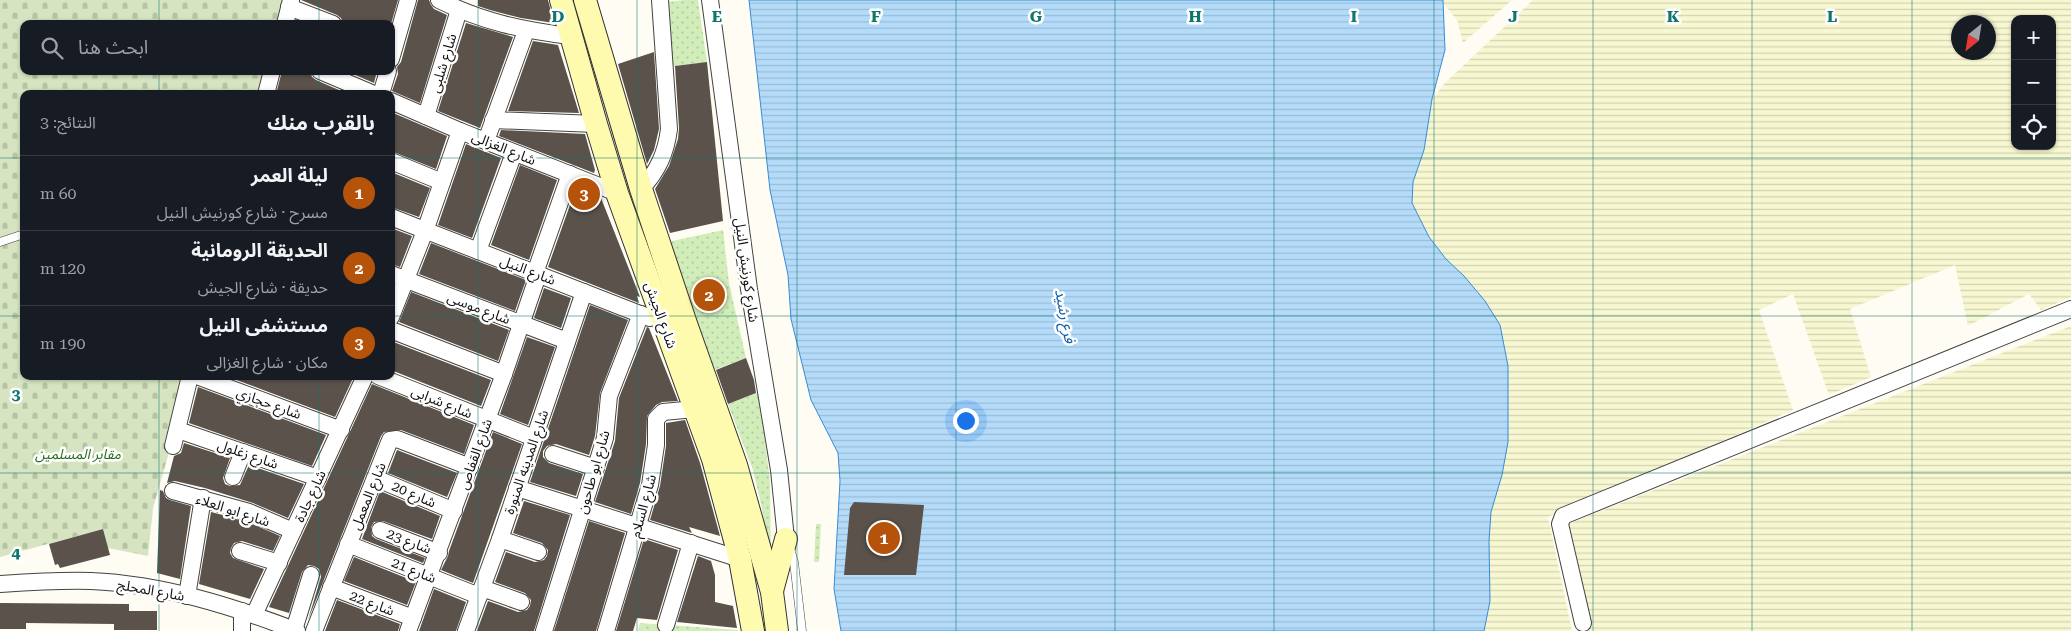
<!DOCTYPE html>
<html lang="ar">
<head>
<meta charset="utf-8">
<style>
	:root { --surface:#171b24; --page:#20242c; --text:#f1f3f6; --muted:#9ea1a6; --line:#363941; --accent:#b45309 }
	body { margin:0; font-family:"Roboto Serif","Noto Sans Arabic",serif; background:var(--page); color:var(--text); direction:rtl }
	.controls { position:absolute; right:15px; top:15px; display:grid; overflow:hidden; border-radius:10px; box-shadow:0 1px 4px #0004 }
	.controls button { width:45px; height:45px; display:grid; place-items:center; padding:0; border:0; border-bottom:1px solid var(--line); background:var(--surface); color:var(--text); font:25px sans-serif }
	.compass { position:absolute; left:1951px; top:15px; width:45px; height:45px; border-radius:50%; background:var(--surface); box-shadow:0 1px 4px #0004; rotate:210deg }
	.you { position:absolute; left:965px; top:420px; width:18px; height:18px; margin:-12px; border:4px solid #fff; border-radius:50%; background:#1a73e8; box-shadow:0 0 0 8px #1a73e833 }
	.badge { display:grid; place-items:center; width:32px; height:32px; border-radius:50%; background:var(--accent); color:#fff; font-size:16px; font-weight:700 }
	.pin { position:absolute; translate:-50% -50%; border:2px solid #fff; box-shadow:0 1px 5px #0006 }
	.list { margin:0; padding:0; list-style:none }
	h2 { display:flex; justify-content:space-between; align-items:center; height:65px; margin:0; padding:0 20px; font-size:21px }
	h2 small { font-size:16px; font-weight:400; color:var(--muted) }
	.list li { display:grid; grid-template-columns:32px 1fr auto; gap:15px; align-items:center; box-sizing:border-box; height:75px; padding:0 20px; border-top:1px solid var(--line) }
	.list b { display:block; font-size:19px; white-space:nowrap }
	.list p { margin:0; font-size:16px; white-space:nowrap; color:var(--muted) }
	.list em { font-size:16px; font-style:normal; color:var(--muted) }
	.icon { flex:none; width:28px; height:28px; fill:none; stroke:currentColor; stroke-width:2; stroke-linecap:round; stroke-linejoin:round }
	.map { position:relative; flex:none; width:2071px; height:631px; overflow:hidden; direction:ltr }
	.search { position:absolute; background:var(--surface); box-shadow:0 1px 4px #0004; left:20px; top:20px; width:375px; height:55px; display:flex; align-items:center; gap:12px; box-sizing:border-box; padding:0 18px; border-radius:10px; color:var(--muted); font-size:19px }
	.panel { position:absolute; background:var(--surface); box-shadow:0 1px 4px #0004; left:20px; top:90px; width:375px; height:290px; border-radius:10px; direction:rtl }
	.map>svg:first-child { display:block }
	.farmland { fill:url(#farmland-rules); fill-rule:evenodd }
	.grass { fill:url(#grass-dots) }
	.cemetery { fill:url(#cemetery-stones) }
	.water { fill:url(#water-rules); stroke:#368cd6 }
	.building { fill:#5a524b }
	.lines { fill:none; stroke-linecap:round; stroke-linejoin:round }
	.service-casing { stroke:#434343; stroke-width:9 }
	.minor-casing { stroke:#434343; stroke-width:18 }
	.secondary-casing { stroke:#323232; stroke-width:24 }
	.service { stroke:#fff; stroke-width:8 }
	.minor { stroke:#fff; stroke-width:16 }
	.secondary { stroke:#fffbae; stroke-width:22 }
	.grid { fill:none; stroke:#0f766e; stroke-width:1; stroke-opacity:0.55 }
	.labels { text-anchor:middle; stroke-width:5; stroke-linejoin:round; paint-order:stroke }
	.street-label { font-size:14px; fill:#101010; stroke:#fff }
	.park-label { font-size:14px; font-style:italic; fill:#276d1b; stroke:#fff }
	.water-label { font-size:15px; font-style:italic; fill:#0f5eac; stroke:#fff }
	.grid-label { font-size:16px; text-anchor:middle; font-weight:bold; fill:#0f766e; stroke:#fff; stroke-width:5; stroke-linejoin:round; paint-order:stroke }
</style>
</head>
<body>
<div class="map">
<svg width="2071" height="631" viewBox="0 0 2071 631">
	<defs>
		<pattern id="farmland-rules" width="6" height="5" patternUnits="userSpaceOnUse" patternTransform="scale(1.25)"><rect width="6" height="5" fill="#f7f7d1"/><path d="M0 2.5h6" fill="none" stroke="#d3d3b2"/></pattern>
		<pattern id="grass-dots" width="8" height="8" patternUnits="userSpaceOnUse" patternTransform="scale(1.25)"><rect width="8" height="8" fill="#d1edb9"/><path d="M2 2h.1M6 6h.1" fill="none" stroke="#b2ca9e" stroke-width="1.8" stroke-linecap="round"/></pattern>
		<pattern id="cemetery-stones" width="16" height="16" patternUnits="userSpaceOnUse" patternTransform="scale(1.25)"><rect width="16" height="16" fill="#d6e4c1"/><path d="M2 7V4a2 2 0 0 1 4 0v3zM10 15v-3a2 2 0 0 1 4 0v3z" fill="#b7c3a5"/></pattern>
		<pattern id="water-rules" width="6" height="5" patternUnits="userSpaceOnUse" patternTransform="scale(1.25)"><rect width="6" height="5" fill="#b4dcfa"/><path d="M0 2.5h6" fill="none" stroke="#9abcd5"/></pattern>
	</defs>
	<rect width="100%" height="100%" fill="#fffdf3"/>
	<g class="farmland">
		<polygon points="1443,0 1512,0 1463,43 1457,20 1444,4"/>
		<path d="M1533 0H2071V297L2041 310 2029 294 1968 326 1955 265 1850 309 1871 377 1829 395 1793 294 1759 310 1793 410 1548 517 1572 631H1484L1490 601 1489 541 1491 512 1508 394V366L1500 325 1485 301 1464 276 1446 259 1429 237 1417 217 1412 203 1413 182 1424 150 1432 99 1446 82ZM2015 19H2052V146H2015ZM1958 22H1988V52H1958Z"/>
		<polygon points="2071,326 2071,631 1589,631 1589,619 1568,524"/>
	</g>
	<g class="grass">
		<polygon points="684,0 698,0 707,62 668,67 660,3"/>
		<polygon points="723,230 729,283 746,358 714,370 668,242"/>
		<polygon points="759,392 770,482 771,560 762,508 753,470 728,404"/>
		<polygon points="816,524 821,524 819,562 814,562"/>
		<polygon points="640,623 738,630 738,631 638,631"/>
	</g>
	<polygon class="cemetery" points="0,0 286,0 280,24 24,24 24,71 267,71 261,94 24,94 24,376 186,376 176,428 153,508 148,556 108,548 103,529 0,557"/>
	<polygon class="water" points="749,0 1443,0 1445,50 1432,99 1424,150 1413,182 1412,203 1429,237 1446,259 1464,276 1485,301 1500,325 1508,366 1508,442 1502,475 1491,512 1489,541 1490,601 1484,631 841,631 834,589 840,481 838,453 811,400 791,319 788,275 770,190"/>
	<g class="building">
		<polygon points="301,0 398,0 391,24 343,24 341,18 337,15"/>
		<polygon points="418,0 429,0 431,5 434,9 447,15 420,103 392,91 398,74 397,67 401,62"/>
		<polygon points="478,0 548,0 554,23 521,18 490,10 478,6"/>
		<polygon points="466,23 513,37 480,128 438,111"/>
		<polygon points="533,41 558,45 579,113 508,111"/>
		<polygon points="654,52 659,129 654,150 647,164 618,64"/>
		<polygon points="707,62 723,221 670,233 655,189 669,166 678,139 679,128 675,66"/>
		<polygon points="282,71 310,71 312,77 316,80 348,94 276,94"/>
		<polygon points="346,71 377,71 374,83"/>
		<polygon points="391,112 447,136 436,169 391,151"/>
		<polygon points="501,130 585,134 595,170 594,173 499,136"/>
		<polygon points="466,144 501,158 472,238 438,225"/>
		<polygon points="520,165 557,180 529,260 491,245"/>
		<polygon points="391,172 430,188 419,217 391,207"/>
		<polygon points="576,188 601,198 640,297 637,296 639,303 548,267"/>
		<polygon points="391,228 412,236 400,267 391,264"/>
		<polygon points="431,243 526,280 515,311 419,274"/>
		<polygon points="544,288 571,298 561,328 534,318"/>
		<polygon points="411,292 509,330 498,361 399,322"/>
		<polygon points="590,305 628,320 600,393 595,436 589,455 556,444 547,446 543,451 543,457 549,463 583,474 576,496 530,482"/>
		<polygon points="647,327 649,328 678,401 662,402 656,405 647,416 646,444 640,483 631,514 595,502 615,441 619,398"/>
		<polygon points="527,337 555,347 528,425 500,414"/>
		<polygon points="391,341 491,380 481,406 391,370"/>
		<polygon points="746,358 754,380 756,393 728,404 716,370"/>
		<polygon points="226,376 354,376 335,417"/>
		<polygon points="372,384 474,425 464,454 401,430 384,432 381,436 308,620 321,577 319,569 314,566 308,565 302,572 289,613 269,607"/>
		<polygon points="198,387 326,435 312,466 189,423"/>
		<polygon points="685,420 700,463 720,536 689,527 692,533 650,520 660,486 666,446 666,423"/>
		<polygon points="493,432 522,444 473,583 441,570 448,556 449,551"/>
		<polygon points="184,443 230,458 223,478 225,484 230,486 240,485 249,465 304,484 288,518 253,503 205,488 175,481 167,483 174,456 181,453"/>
		<polygon points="397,450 457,473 447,497 388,473"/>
		<polygon points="160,490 163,491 166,498 170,500 191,506 180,579 157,573"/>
		<polygon points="380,491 440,516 432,539 383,521 374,522 371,527 372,536 376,539 425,558 423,563 362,539"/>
		<polygon points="524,501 570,515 534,631 477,631 488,601 518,612 527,610 530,606 531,600 525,593 495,582 506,552 535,562 544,560 547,556 548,550 542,543 513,533"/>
		<polygon points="854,502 924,505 916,575 844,575 850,508"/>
		<polygon points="211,512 246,521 280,536 273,551 242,541 234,543 231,548 230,553 233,558 264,569 250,599 199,584"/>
		<polygon points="589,521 625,533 596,631 554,631"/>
		<polygon points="103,529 110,555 60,568 58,564 55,565 49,544"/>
		<polygon points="644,539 678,550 657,620 637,618 633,631 616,631"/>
		<polygon points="698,556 711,561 715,575 715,602 733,606 737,628 677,622"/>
		<polygon points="354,557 416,582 407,605 344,581"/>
		<polygon points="434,589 466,602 456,631 419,631"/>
		<polygon points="337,600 400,624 398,631 325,631"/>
		<polygon points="0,603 129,604 129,611 157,611 157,630 114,630 114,624 26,623 26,629 0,629"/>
	</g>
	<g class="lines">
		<defs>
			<g id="service">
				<polyline points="0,242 24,234"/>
				<polyline points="790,549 794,562 802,631"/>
			</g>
			<g id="minor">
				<path d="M439 0C483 22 522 30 570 36"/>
				<polyline points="710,0 749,289 779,470 786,539"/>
				<polyline points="289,7 333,24"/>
				<polyline points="285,24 291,0"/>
				<polyline points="391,59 408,0"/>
				<polyline points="320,71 374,94"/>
				<polyline points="266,94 272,71"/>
				<polyline points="381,94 388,71"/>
				<polyline points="391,101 460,131 617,193"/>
				<polyline points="426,116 459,10"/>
				<polyline points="493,120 596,124"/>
				<polyline points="486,141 526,31"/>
				<polyline points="391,161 442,182"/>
				<path d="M641 189C658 171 666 153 669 129L660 0"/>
				<polyline points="391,217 650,318"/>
				<polyline points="478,251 514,153"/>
				<polyline points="535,273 570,174"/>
				<polyline points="391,274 567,341"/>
				<polyline points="391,317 425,231 460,131"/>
				<polyline points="391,330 504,374"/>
				<polyline points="197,376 341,430"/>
				<polyline points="378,376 534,438"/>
				<polyline points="178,430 318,478"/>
				<polyline points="173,446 190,376"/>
				<polyline points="553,454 596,468"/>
				<polyline points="233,477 243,452"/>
				<polyline points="375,478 454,511"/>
				<polyline points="517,488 740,559"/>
				<polyline points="173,491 249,512 293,531"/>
				<polyline points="380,530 439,553"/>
				<polyline points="500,539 538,552"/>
				<polyline points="348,544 479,596"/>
				<polyline points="240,551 279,563"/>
				<path d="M0 584C30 582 61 580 91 581 162 584 232 606 297 631"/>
				<polyline points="331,587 413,618"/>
				<polyline points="482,588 521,602"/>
				<polyline points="187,596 203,498"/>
				<polyline points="254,615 365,376"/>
				<polyline points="1583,623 1560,524 1563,516 2071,309"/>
				<polyline points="666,625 691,543"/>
				<polyline points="294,630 311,575"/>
				<polyline points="242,631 242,611"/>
				<polyline points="314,631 390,440 397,439 470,467"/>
				<polyline points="408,631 504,374 538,275"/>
				<polyline points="466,631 500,539 584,292"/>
				<polyline points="544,631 605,438 609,396 641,314"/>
				<polyline points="606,631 650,485 656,445 656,419 663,412 695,409"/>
			</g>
			<g id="secondary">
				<polyline points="561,0 596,124 617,193 713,459 740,559 753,631"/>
				<polyline points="585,0 641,189 686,324 736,465 772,592 777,631"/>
				<polyline points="772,591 786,539"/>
			</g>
		</defs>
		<use href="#service" class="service-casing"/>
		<use href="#minor" class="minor-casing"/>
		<use href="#secondary" class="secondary-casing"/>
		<use href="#service" class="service"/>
		<use href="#minor" class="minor"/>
		<use href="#secondary" class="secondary"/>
	</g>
	<path class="grid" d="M159 0V24M319 0V24M478 0V631M637 0V631M797 0V631M956 0V631M1115 0V631M1274 0V631M1434 0V631M1593 0V631M1752 0V631M1912 0V631M159 71V94M319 71V94M0 158H24M391 158H2071M0 316H24M391 316H2071M159 376V631M319 376V631M0 473H2071"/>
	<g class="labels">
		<g class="street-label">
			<text transform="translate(443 63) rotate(-73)" y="5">شارع شلبى</text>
			<text transform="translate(504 148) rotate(22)" y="5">شارع الغزالى</text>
			<text transform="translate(528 270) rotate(21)" y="5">شارع النيل</text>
			<text transform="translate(747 270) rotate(82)" y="5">شارع كورنيش النيل</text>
			<text transform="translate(479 308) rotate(21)" y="5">شارع موسى</text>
			<text transform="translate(661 315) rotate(70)" y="5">شارع الجيش</text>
			<text transform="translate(442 402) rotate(22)" y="5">شارع شرابى</text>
			<text transform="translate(269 403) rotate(20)" y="5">شارع حجازي</text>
			<text transform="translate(248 454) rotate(19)" y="5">شارع زغلول</text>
			<text transform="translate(475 454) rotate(-70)" y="5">شارع القفاص</text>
			<text transform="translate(526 462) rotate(-71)" y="5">شارع المدينه المنورة</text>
			<text transform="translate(593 472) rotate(-74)" y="5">شارع ابو طاحون</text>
			<text transform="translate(414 494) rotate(23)" y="5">شارع 20</text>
			<text transform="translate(310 496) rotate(-65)" y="5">شارع جادة</text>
			<text transform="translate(368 496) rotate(-68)" y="5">شارع المعمل</text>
			<text transform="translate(643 506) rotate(-75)" y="5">شارع السلام</text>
			<text transform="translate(233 510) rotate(18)" y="5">شارع ابو العلاء</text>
			<text transform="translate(409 541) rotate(21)" y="5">شارع 23</text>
			<text transform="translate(414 570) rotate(22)" y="5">شارع 21</text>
			<text transform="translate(151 590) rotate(10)" y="5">شارع المحلج</text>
			<text transform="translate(372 603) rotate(21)" y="5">شارع 22</text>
		</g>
		<g class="park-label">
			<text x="78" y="459">مقابر المسلمين</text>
		</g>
		<g class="water-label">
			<text transform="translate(1065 316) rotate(79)" y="5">فرع رشيد</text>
		</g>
	</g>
	<g class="grid-label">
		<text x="558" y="22">D</text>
		<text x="717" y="22">E</text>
		<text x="876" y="22">F</text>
		<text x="1036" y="22">G</text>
		<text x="1195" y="22">H</text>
		<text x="1354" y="22">I</text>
		<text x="1513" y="22">J</text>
		<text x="1673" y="22">K</text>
		<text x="1832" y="22">L</text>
		<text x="16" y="400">3</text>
		<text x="16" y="558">4</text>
	</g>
</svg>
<div class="controls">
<button>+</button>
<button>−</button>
<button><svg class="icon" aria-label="locate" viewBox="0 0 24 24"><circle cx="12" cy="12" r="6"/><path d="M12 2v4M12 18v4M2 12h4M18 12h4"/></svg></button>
</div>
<svg class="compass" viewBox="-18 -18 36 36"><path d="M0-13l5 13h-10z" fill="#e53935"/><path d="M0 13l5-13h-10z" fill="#9ea1a6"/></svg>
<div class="you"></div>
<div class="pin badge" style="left:884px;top:538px">1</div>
<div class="pin badge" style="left:709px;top:295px">2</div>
<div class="pin badge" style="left:584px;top:194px">3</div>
<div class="search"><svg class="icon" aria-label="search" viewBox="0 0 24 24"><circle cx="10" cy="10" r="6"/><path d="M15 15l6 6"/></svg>ابحث هنا</div>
<section class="panel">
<h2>بالقرب منك<small>النتائج: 3</small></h2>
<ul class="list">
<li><span class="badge">1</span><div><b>ليلة العمر</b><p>مسرح · شارع كورنيش النيل</p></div><em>60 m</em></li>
<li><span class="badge">2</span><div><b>الحديقة الرومانية</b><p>حديقة · شارع الجيش</p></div><em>120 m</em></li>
<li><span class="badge">3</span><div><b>مستشفى النيل</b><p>مكان · شارع الغزالى</p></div><em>190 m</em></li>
</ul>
</section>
</div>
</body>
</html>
